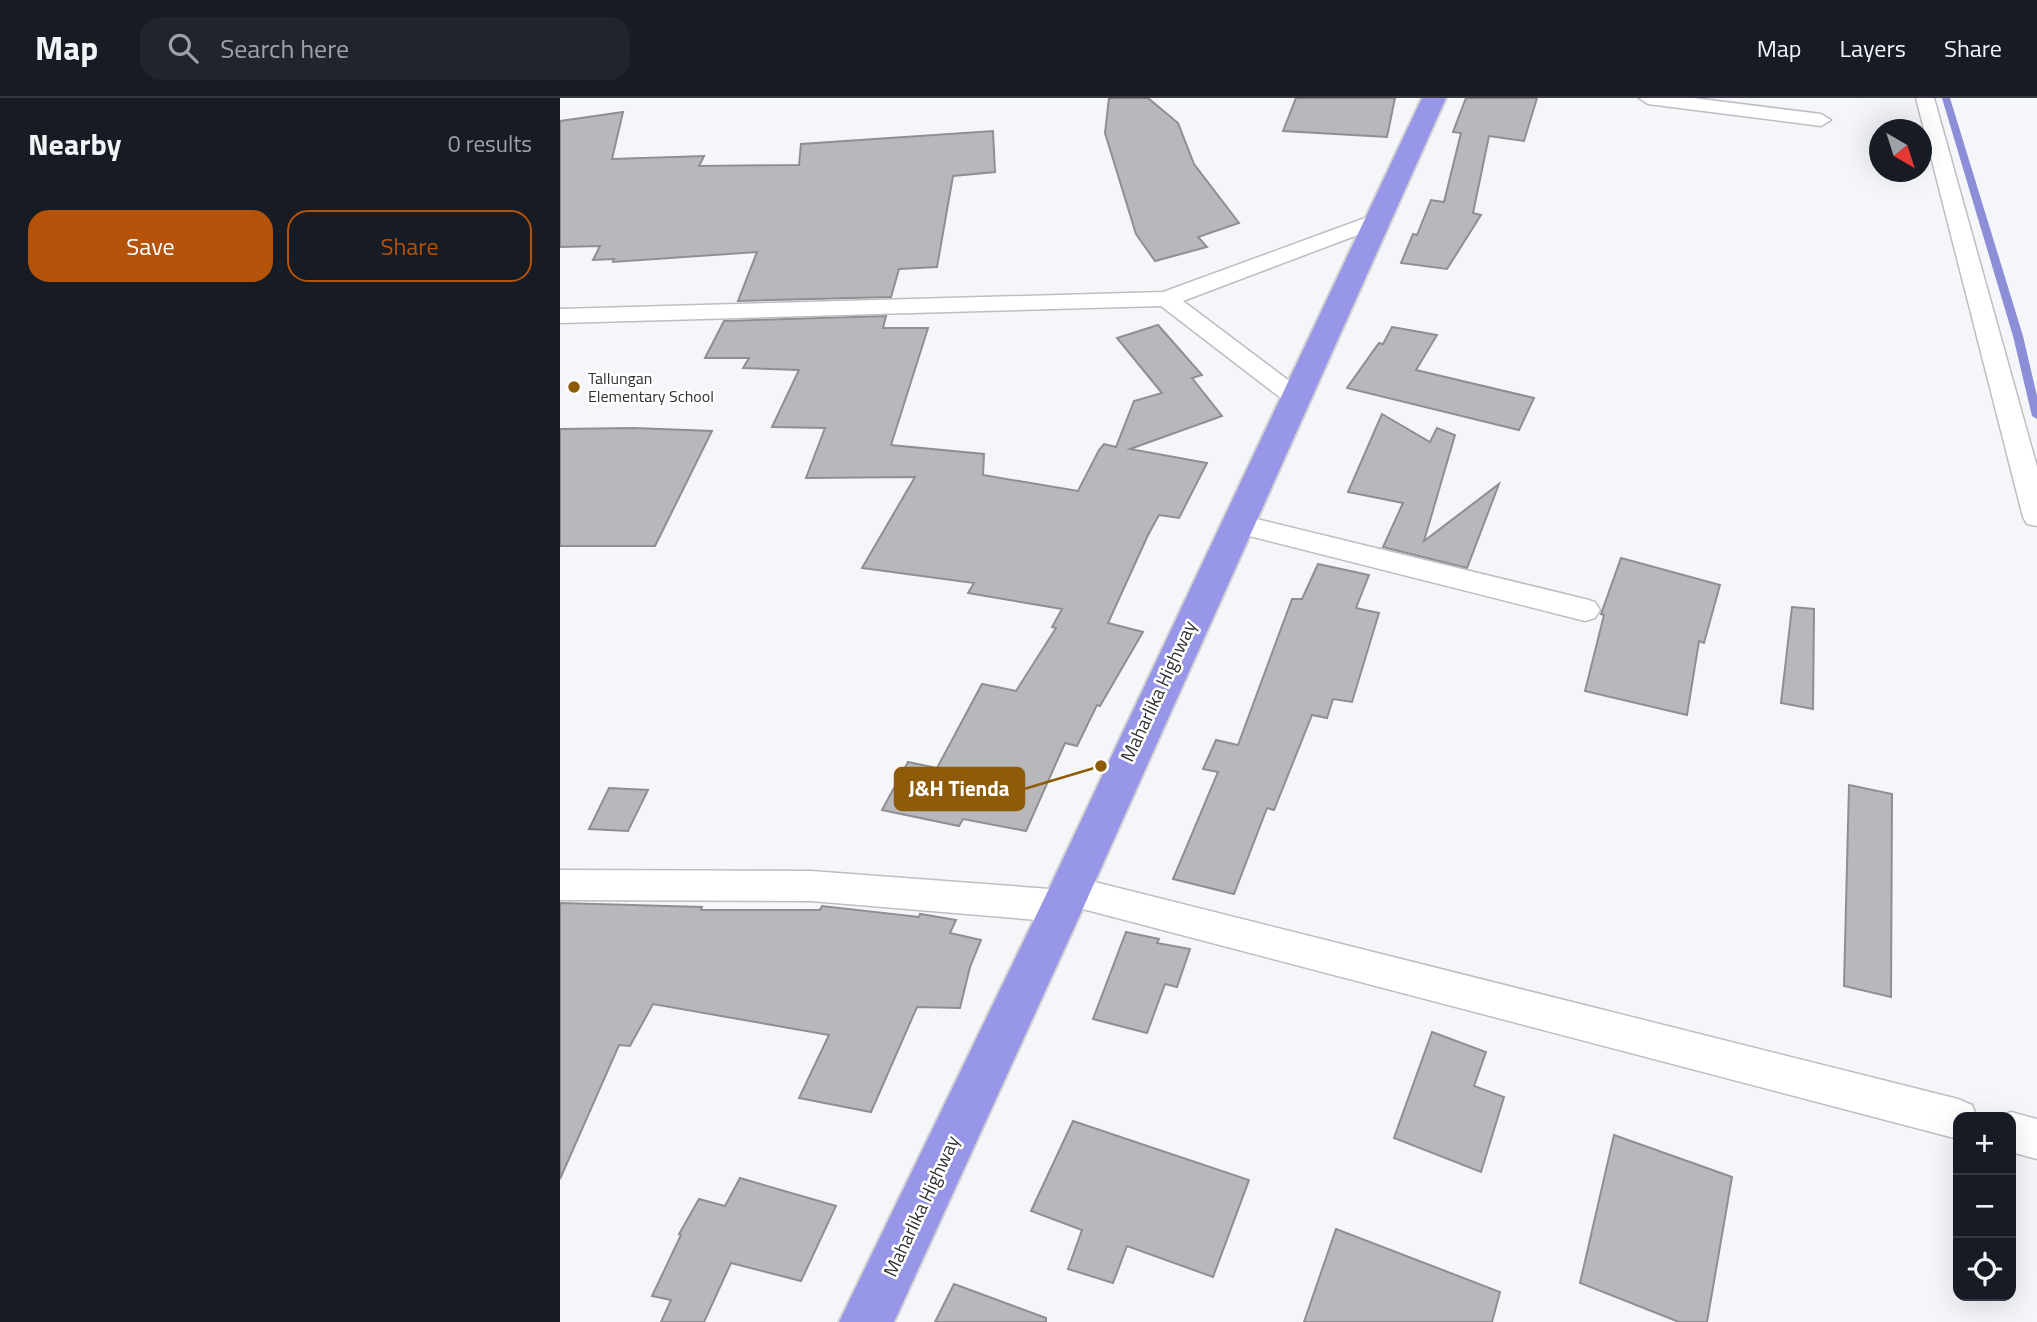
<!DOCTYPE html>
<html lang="en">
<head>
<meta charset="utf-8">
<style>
	:root { --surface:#171b24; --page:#20242c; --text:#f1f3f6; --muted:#9ea1a6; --line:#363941; --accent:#b45309 }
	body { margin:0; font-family:"Titillium Web",sans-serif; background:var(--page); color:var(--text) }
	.controls { position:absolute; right:21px; bottom:21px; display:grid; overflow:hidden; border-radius:14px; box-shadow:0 7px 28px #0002 }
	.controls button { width:63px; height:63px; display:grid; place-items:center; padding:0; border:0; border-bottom:2px solid var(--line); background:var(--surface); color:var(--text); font:35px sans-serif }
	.compass { position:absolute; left:1309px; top:21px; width:63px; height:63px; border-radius:50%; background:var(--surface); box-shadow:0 7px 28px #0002; rotate:141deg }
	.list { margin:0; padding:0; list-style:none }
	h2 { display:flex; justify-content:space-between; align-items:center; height:91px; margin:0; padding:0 28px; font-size:30px }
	h2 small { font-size:23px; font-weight:400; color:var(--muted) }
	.actions { display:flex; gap:14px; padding:21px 28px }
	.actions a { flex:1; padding:16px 0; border:2px solid var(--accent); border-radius:21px; text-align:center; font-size:24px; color:var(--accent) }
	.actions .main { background:var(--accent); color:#fff }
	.icon { flex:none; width:38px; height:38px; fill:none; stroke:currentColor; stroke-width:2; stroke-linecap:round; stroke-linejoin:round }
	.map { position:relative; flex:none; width:1477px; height:1224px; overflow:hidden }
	header { display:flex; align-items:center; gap:42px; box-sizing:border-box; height:98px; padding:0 35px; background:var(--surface); border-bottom:2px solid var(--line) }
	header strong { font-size:33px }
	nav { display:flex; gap:38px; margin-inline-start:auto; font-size:24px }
	.search { width:490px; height:63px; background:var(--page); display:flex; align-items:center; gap:18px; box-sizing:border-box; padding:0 24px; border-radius:21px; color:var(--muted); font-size:26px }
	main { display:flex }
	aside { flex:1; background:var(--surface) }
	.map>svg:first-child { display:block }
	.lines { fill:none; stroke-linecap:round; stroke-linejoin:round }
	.stream { fill:#8c8ed8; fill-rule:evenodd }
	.building { fill:#b8b8bc; stroke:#8f8f93; stroke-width:2 }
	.minor-casing { stroke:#bdbec2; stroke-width:3 }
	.trunk-casing { stroke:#d2d2d2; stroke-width:4 }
	.minor { fill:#fff; fill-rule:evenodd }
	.trunk { fill:#9796e8; fill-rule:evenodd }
	.poi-dot { fill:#8e5c08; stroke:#fff; stroke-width:2.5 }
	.labels { text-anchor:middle; stroke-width:5; stroke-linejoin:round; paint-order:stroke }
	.far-poi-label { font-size:16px; fill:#313133; stroke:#fff; text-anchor:start }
	.street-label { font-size:19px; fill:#313133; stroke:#fff }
	.leader { fill:none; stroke:#8e5c08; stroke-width:2.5 }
	.callout-dot { fill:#8e5c08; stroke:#fff; stroke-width:2.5 }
	.callout { fill:#8e5c08; stroke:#8e5c08; stroke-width:2.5 }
	.callout-label { font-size:21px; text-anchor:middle; font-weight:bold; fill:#fff }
</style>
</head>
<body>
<header>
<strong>Map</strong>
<div class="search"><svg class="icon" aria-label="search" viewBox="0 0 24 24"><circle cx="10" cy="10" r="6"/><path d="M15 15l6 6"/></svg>Search here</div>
<nav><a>Map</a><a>Layers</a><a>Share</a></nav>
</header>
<main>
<aside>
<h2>Nearby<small>0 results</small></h2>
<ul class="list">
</ul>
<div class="actions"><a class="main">Save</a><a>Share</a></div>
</aside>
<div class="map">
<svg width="1477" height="1224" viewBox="0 0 1477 1224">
	<rect width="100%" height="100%" fill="#f5f6fa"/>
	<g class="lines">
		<polygon class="stream" points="1382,0 1390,0 1463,238 1477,298 1477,321 1472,318 1453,238"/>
	</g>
	<g class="building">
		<polygon points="549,0 588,0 618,25 634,66 679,125 638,139 647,149 595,163 576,136 545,35"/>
		<polygon points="736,0 835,0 827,39 723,33"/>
		<polygon points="906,0 977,0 964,43 929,38 913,115 921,117 887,171 841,165 853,136 857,137 871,102 884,104 901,35 893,34"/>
		<polygon points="63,14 52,61 144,58 139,68 239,67 241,46 433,33 435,74 393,78 377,169 339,171 331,199 178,203 197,154 53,164 54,161 33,162 40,148 0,149 0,23"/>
		<polygon points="326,218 323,230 368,230 331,347 424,356 423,377 518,393 539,352 544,346 556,349 574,303 602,295 557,240 598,227 642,277 632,280 662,318 570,351 647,365 619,420 599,417 588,437 548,525 583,534 540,608 537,607 517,648 505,645 466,733 403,721 399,728 322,712 348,664 377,670 422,586 456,593 496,530 492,529 502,511 408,495 414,485 302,470 355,379 246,380 265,330 212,329 239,272 183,270 189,260 145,260 164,223"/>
		<polygon points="832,229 877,237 856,272 974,300 959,332 787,290 819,245 823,246"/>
		<polygon points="822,316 870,344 877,330 895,337 864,443 939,386 907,470 823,449 843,405 788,394"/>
		<polygon points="74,330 152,333 95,448 0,448 0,331"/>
		<polygon points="1061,460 1160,487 1144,545 1139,543 1127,617 1025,593 1044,517 1041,516"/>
		<polygon points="758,466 809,477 796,510 819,515 792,604 773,601 767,620 752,617 714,712 707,710 674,796 613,781 658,674 643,671 656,642 678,647 732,501 742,501"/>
		<polygon points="1232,509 1254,511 1253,611 1221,605"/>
		<polygon points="1289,687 1332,696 1331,899 1284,888"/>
		<polygon points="49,690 88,692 68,733 29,731"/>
		<polygon points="0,805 142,809 141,812 260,812 262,808 359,819 360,816 396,822 390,835 421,842 410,869 400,910 357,909 311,1014 239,1000 269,937 93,906 70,948 59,947 0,1081"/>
		<polygon points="566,834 599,841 597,845 630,851 617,889 605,886 587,935 533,921"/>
		<polygon points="872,934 926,954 914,988 944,999 921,1074 834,1040"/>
		<polygon points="513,1023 689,1082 653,1179 567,1148 553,1185 508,1171 522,1132 471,1113"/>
		<polygon points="1054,1037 1172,1079 1147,1224 1119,1224 1020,1185"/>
		<polygon points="180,1080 276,1108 241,1183 171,1165 144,1224 101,1224 111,1202 92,1198 121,1137 119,1136 139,1101 165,1108"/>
		<polygon points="776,1131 940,1194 932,1224 744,1224"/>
		<polygon points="394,1186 486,1220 486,1224 375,1224"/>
	</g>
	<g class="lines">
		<defs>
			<g id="minor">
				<polygon points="1079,0 1133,0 1261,16 1271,22 1261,28 1088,6"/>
				<polygon points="1356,0 1374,0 1477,369 1477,428 1467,426 1463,419"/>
				<polygon points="816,116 824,117 827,122 824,127 623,203 744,294 748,299 744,304 735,307 726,304 601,208 0,225 0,211 603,194"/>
				<polygon points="676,416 1025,501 1035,504 1040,512 1035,520 1025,523 666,432 662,425 666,418"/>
				<polygon points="0,772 251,773 490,791 495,781 507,777 1398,1001 1412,1007 1417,1019 1398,1019 1398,1041 519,810 515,819 502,824 251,803 0,802"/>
				<polygon points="1451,1014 1477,1021 1477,1061 1451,1054 1451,1019 1438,1019"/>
			</g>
			<polygon id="trunk" points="862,0 886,0 524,808 334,1224 279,1224 487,795"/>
		</defs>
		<use href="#minor" class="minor-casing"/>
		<use href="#trunk" class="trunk-casing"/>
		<use href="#minor" class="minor"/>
		<use href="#trunk" class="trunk"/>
	</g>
	<circle class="poi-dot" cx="14" cy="289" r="7"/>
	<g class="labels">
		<g class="far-poi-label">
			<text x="28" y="286">Tallungan<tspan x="28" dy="18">Elementary School</tspan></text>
		</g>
		<g class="street-label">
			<text transform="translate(598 593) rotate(-65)" y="7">Maharlika Highway</text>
			<text transform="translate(361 1108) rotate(-65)" y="7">Maharlika Highway</text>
		</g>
	</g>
	<path class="leader" d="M541 668L464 691"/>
	<circle class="callout-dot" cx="541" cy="668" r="7"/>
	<rect class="callout" x="335" y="670" width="129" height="42" rx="7"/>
	<g class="callout-label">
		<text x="399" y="698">J&amp;H Tienda</text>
	</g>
</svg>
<div class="controls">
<button>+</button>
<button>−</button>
<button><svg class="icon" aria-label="locate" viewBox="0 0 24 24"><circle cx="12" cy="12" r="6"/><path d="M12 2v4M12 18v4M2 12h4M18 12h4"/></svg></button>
</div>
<svg class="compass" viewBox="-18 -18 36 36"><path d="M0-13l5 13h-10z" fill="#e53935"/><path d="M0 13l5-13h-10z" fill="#9ea1a6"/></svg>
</div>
</main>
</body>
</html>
